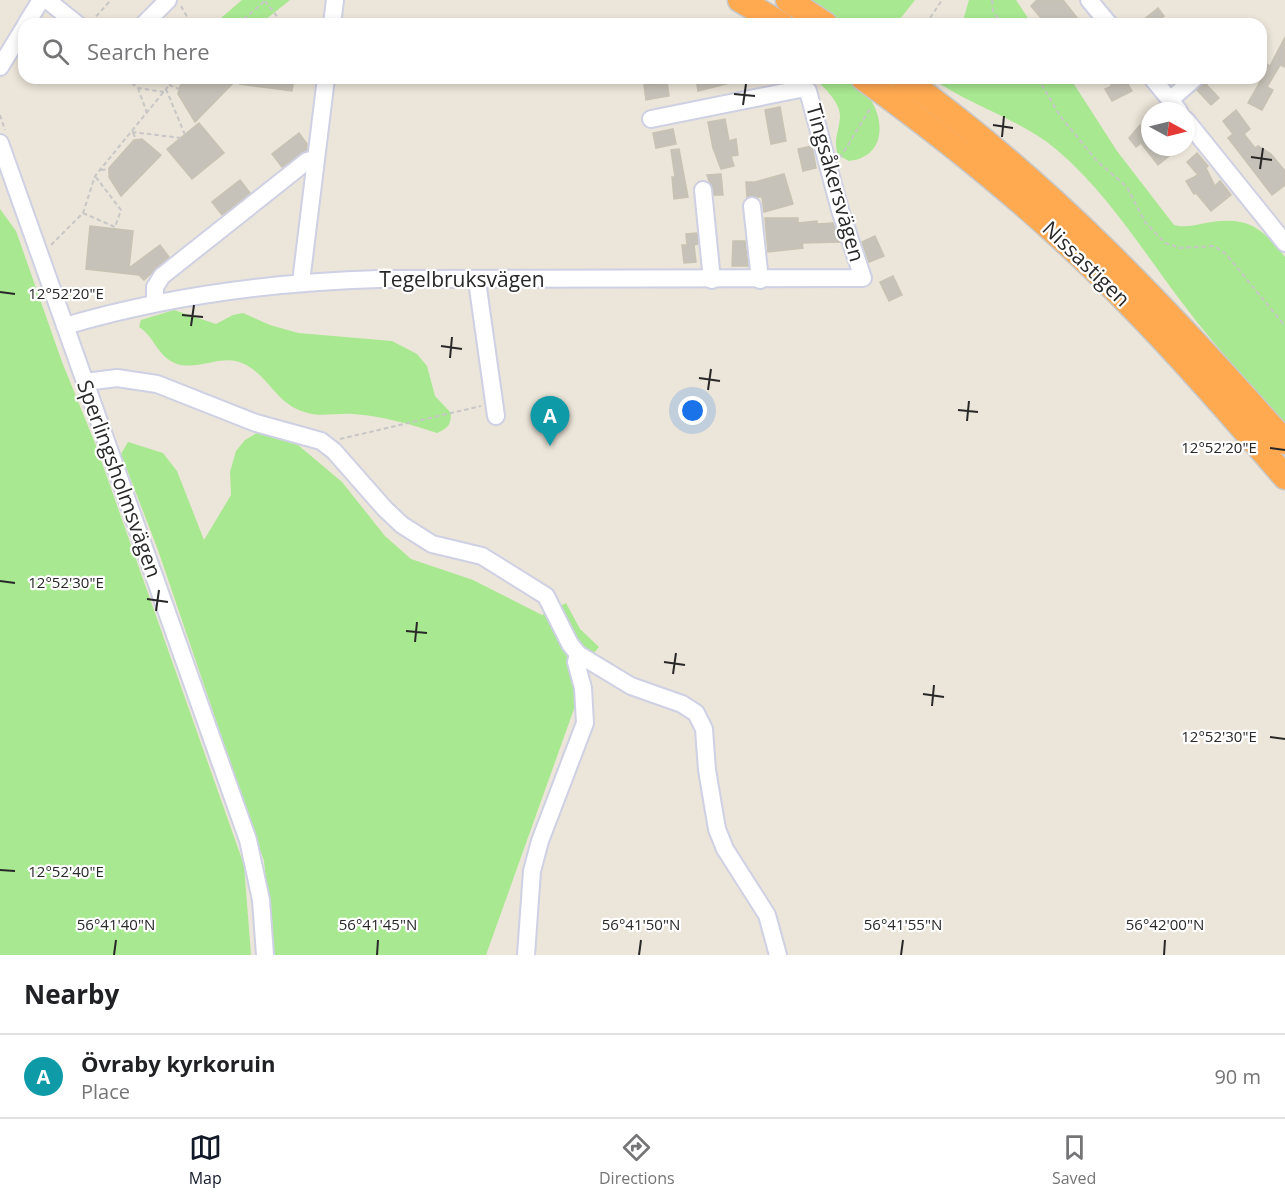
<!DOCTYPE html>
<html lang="en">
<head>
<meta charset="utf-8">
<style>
	:root { --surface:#fff; --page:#f2f2f2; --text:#202124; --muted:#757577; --line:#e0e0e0; --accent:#111827 }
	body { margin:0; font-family:"Open Sans",sans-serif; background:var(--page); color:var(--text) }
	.compass { position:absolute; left:1141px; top:102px; width:54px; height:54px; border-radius:50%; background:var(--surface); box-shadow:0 3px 9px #0003; rotate:97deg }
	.you { position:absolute; left:693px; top:411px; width:21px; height:21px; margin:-15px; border:4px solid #fff; border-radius:50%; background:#1a73e8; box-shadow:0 0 0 9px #1a73e833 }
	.badge { display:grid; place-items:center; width:39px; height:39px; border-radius:50%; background:var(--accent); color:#fff; font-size:20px; font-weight:700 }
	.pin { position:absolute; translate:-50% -50px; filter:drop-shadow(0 2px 3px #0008) }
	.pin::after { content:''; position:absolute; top:32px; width:21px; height:18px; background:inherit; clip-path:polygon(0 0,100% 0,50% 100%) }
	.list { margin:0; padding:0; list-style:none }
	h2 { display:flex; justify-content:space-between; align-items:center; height:78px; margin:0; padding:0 24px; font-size:26px }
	h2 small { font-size:20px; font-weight:400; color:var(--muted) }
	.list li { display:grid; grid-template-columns:39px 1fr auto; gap:18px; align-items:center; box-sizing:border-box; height:84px; padding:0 24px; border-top:2px solid var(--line) }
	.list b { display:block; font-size:22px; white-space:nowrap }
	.list p { margin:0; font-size:20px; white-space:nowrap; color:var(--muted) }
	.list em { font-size:20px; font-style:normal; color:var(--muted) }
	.icon { flex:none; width:33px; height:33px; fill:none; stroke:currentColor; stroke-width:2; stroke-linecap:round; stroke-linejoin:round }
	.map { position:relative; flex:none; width:1285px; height:955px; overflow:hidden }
	.search { position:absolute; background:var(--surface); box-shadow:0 3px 9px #0003; left:18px; right:18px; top:18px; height:66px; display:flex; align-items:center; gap:15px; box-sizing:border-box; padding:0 21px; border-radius:18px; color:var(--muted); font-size:22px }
	.sheet { height:162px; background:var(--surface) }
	nav { display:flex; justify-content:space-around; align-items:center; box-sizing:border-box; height:84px; border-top:2px solid var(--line); background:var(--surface); font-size:16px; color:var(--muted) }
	nav a { display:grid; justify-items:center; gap:3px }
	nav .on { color:var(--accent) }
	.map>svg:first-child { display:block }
	.green { fill:#a8e890 }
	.building { fill:#c7c2b9; stroke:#c7c2b2; stroke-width:1.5 }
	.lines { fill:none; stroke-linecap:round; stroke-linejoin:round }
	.minor-casing { stroke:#ced0e3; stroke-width:20 }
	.highway-casing { stroke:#c7c7c7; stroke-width:27 }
	.path { stroke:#c7c7c7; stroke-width:2; stroke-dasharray:4.5 3; stroke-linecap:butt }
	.minor { stroke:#fff; stroke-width:16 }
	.highway { stroke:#ffa951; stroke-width:24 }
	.ticks { fill:none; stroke:#282828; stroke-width:2 }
	.labels { text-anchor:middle; stroke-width:4.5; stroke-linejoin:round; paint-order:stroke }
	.street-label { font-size:21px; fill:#282828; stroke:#fff }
	.ticks-label { font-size:15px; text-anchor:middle; fill:#282828; stroke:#fff; stroke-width:4.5; stroke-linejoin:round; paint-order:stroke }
</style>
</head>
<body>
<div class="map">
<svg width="1285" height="955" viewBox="0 0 1285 955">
	<rect width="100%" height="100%" fill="#ece5d9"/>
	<g class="green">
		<polygon points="242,0 290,0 260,24 214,24"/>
		<polygon points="811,0 915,0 896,24 847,24"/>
		<polygon points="969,0 1016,0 1032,24 962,24"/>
		<path d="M814 78C823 78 838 75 846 79 883 93 897 156 849 161L838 155C833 140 839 132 840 117 841 103 824 87 814 78Z"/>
		<path d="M931 78H1070L1117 151 1174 225C1185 228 1195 225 1206 223 1246 216 1261 226 1285 257V423C1252 385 1217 349 1187 309 1145 255 1110 195 1057 150 1020 119 971 106 931 78Z"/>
		<polygon points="0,209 16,231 62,362 95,443 244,865 251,955 0,955"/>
		<path d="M174 310 216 324 233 315 243 313 270 325 298 333 392 341 417 354 427 366 435 396 451 413C451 425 448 428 437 433 410 424 382 416 353 414 342 413 321 416 312 414 276 406 274 382 248 366 224 351 202 371 177 364 157 357 155 337 139 327L141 320Z"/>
		<polygon points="257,433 298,445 342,482 385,536 411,559 473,580 542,615 566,603 580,629 599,647 594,653 486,955 273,955 264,861 158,550 121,454 128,442 163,453 177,471 204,540 231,495 230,472 236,451 245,440"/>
	</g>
	<g class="building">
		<polygon points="1037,0 1063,0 1082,24 1062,24 1058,18 1046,24 1031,6"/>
		<polygon points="1158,8 1164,16 1153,24 1138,24"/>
		<polygon points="1285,37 1285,67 1280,65 1267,87 1273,90 1262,110 1248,103 1261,80 1261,67 1264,62 1270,66"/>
		<polygon points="187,78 238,78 195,122 178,94 180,86"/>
		<polygon points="241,78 294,78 292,91 240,84"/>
		<polygon points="696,78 730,78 730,83 698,91"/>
		<polygon points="1107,78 1124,78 1132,91 1112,101 1105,89 1112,86"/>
		<polygon points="667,81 669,96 646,100 644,85"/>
		<polygon points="1204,82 1219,98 1211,105 1197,90"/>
		<polygon points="780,107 786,141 771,144 765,110"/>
		<polygon points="1236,110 1250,129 1244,134 1255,148 1258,146 1271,154 1285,171 1285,185 1272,195 1228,138 1233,134 1223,121"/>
		<polygon points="725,119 729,141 736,139 738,155 731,156 734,166 721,169 713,148 708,122"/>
		<polygon points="199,123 224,153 192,179 167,149"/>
		<polygon points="1140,125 1143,128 1146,125 1150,130 1150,147 1180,147 1158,165 1141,143 1136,147 1129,138"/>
		<polygon points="673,129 676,144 656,148 653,133"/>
		<polygon points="299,133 307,144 307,150 282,167 272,154"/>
		<polygon points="142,139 161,155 121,196 109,177 109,168 134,140"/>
		<polygon points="812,146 816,168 803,171 798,149"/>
		<polygon points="679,149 688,197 674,199 672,177 675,177 671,150"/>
		<polygon points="1197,153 1208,166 1206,168 1215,186 1220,181 1231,195 1211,211 1196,193 1194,194 1186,181 1198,175 1187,162"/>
		<polygon points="721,174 723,195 714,195 707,175"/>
		<polygon points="784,174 793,204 764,212 762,197 747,197 746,182 755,182"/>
		<polygon points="240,180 250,193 222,215 212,202"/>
		<polygon points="765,218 798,218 798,223 817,221 817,224 833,223 840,242 802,243 803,248 768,252"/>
		<polygon points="90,226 133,231 129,268 160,245 169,257 144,280 139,275 86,269"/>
		<polygon points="697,233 698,244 694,245 696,262 684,263 682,245 687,245 686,234"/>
		<polygon points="875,236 884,256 869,262 862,242"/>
		<polygon points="733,241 745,241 748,266 732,266"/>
		<polygon points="893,276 902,295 889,301 880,282"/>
	</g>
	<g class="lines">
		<defs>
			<g id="minor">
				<polyline points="47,0 77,24"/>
				<polyline points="1089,0 1109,24"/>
				<polyline points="26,24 41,0"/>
				<polyline points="144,24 168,0"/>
				<polyline points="332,24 335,0"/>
				<polyline points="0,67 24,28"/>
				<polyline points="1152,78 1179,111"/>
				<polyline points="1170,100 1195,78"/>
				<polyline points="1186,120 1285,243"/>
				<polyline points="0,143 248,840 261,900 265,955"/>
				<polyline points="703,190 712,280"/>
				<polyline points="752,206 760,280"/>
				<polyline points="477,281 496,416"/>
				<polyline points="301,282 326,78"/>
				<polyline points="155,303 155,287 162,276 307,161 315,159"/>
				<path d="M65 326C167 296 274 282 379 279L863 278 840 210 808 91 800 89 651 119"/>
				<polyline points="85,382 117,378 157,384 256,423 321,441 334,451 385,509 402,525 432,544 482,556 546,596 570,644 578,654 576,662 583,688 585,723 540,841 532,871 526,955"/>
				<polyline points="578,654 631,686 682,704 696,713 704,729 707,770 717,829 725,849 767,915 778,955"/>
			</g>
			<g id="highway">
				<polyline points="740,0 781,24"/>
				<polyline points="788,0 825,24"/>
				<path d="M863 78C932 128 998 180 1061 238 1141 311 1214 394 1285 477"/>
				<path d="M903 78C1048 182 1167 309 1285 442"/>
			</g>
		</defs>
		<use href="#minor" class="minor-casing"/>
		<use href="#highway" class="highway-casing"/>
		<g class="path">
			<polyline points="992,0 993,11 1002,24"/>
			<polyline points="265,1 283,24"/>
			<polyline points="181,6 191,24"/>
			<polyline points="91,22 111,0"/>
			<polyline points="238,24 266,0"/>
			<polyline points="926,24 942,0"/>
			<polyline points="126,78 138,88 164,92"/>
			<polyline points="1038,78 1060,116 1097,161 1127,187 1145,222 1165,243 1180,248 1214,246 1226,254 1285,326"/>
			<polyline points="169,85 179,89"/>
			<polyline points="138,88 147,113"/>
			<polyline points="166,89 185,135"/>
			<polyline points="0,115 5,130"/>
			<polyline points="132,132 181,138"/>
			<polyline points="133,133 136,139"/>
			<polyline points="840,158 871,107"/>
			<polyline points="101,170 109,169"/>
			<polyline points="83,213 115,227 121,210 95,176"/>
			<polyline points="51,245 83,213 95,176 175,78"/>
			<polyline points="340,439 481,406"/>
		</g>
		<use href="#minor" class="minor"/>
		<use href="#highway" class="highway"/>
	</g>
	<path class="ticks" d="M734 94 755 96M743 105 746 84M993 125 1013 128M1002 137 1004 116M1251 157 1272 160M1260 169 1263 148M0 292 15 294M182 315 203 317M191 326 194 305M441 346 462 349M450 358 452 337M699 378 720 381M708 390 711 369M958 410 978 412M967 421 969 401M1270 448 1285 450M0 581 15 583M147 599 168 602M156 611 159 590M406 631 427 633M415 642 417 622M664 662 685 665M673 674 676 653M923 694 944 697M932 706 934 685M1270 737 1285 739M0 870 15 871M114 955 116 940M377 955 378 940M639 955 641 940M901 955 903 940M1164 955 1165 940"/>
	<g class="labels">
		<g class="street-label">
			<text transform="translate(835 183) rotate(74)" y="7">Tingsåkersvägen</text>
			<text transform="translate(1086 264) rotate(44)" y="7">Nissastigen</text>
			<text x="462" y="287">Tegelbruksvägen</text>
			<text transform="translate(119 479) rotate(70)" y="7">Sperlingsholmsvägen</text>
		</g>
	</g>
	<g class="ticks-label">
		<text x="66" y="299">12°52'20"E</text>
		<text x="1219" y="453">12°52'20"E</text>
		<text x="66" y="588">12°52'30"E</text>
		<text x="1219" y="742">12°52'30"E</text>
		<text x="66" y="877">12°52'40"E</text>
		<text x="116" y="930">56°41'40"N</text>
		<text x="378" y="930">56°41'45"N</text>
		<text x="641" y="930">56°41'50"N</text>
		<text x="903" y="930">56°41'55"N</text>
		<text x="1165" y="930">56°42'00"N</text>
	</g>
</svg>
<svg class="compass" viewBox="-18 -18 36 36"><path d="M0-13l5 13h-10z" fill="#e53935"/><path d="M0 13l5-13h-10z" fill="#757577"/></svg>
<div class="you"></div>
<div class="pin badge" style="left:550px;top:446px;background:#0f9aa8">A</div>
<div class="search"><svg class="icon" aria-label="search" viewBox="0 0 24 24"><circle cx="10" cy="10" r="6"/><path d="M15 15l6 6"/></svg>Search here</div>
</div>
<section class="sheet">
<h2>Nearby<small></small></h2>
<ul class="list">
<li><span class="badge" style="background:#0f9aa8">A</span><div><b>Övraby kyrkoruin</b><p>Place</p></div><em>90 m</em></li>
</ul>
</section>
<nav>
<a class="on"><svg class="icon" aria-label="map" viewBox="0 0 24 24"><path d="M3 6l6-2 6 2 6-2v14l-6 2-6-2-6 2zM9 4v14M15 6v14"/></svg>Map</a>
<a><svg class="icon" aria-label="directions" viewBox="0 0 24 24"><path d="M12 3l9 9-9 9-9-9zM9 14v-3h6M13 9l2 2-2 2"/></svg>Directions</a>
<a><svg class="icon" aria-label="saved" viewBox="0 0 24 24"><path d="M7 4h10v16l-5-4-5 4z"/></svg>Saved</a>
</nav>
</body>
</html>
